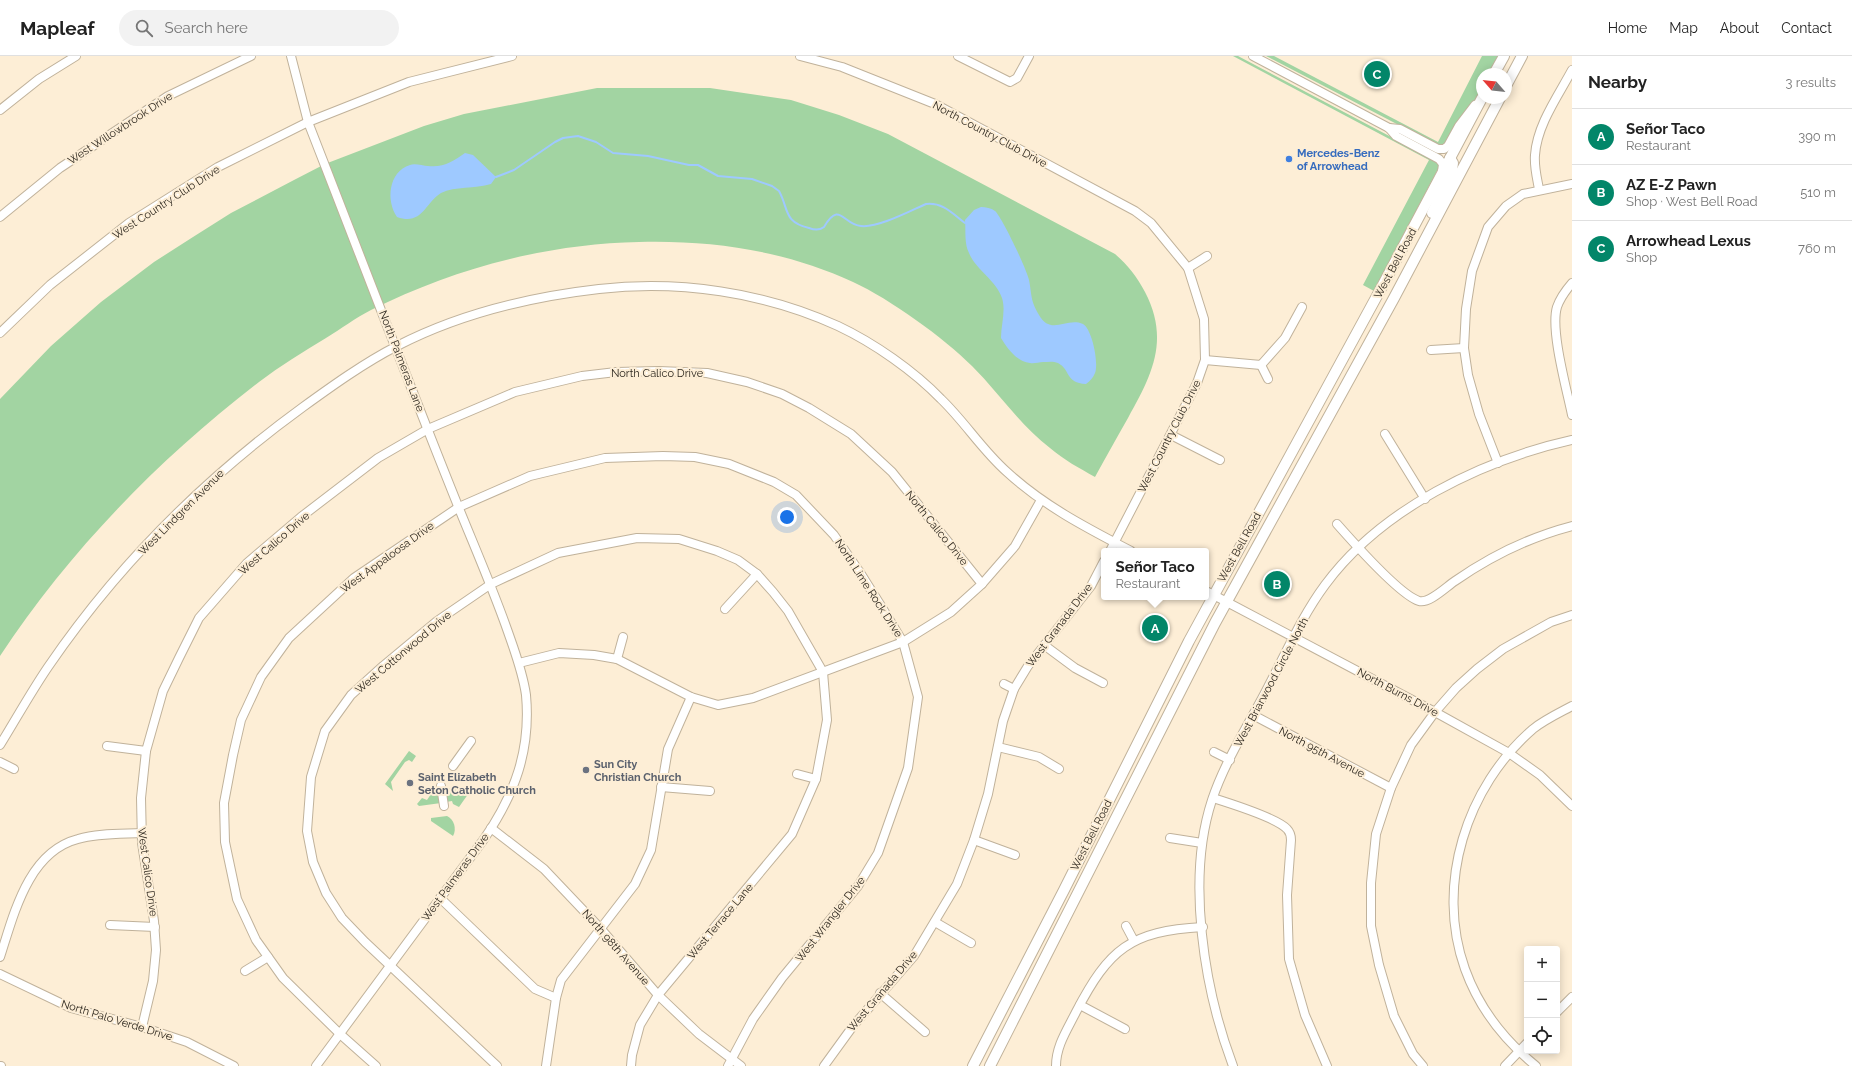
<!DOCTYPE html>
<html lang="en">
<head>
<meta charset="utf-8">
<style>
	:root { --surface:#fff; --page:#f2f2f2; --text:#222; --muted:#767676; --line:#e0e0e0; --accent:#028669 }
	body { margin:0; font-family:Raleway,sans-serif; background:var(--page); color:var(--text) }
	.controls { position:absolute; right:12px; bottom:12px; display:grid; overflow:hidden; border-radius:4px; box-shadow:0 2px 10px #0003 }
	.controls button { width:36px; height:36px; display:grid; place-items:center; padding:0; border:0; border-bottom:1px solid var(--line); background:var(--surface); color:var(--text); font:20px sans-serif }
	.compass { position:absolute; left:1476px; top:12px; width:36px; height:36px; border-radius:50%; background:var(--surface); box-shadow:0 2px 10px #0003; rotate:298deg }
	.you { position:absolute; left:787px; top:461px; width:14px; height:14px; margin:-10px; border:3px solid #fff; border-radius:50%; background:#1a73e8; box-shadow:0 0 0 6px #1a73e833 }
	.badge { display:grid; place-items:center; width:26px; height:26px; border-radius:50%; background:var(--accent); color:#fff; font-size:13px; font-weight:700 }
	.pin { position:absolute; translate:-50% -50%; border:2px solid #fff; box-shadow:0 1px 4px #0006 }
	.popup { position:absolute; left:1101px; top:492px; width:108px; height:52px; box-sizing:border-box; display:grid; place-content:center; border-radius:4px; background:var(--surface); filter:drop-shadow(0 1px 3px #0005); font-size:13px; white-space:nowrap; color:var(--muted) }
	.popup b { font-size:15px; color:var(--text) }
	.popup::after { content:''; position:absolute; left:50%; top:100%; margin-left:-8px; border:8px solid transparent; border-top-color:var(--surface) }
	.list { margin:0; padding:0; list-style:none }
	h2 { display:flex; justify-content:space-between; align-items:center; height:52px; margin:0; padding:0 16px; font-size:17px }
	h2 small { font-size:13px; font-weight:400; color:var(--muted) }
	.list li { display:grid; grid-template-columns:26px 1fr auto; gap:12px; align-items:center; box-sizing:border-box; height:56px; padding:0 16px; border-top:1px solid var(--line) }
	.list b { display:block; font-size:15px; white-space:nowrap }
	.list p { margin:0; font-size:13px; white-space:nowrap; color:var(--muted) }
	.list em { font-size:13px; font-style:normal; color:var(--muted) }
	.icon { flex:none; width:22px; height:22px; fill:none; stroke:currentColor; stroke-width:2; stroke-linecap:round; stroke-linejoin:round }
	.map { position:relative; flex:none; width:1572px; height:1010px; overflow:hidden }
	header { display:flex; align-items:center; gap:24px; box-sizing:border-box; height:56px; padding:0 20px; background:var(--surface); border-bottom:1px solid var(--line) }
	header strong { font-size:19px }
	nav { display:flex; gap:22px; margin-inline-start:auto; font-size:14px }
	.search { width:280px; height:36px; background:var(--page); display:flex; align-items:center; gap:10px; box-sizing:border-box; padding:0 14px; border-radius:22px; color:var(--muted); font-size:15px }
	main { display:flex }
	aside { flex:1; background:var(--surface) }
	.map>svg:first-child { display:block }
	.green { fill:#a2d4a2 }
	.water { fill:#9ec9ff }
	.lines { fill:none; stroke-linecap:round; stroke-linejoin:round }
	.stream { stroke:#9ec9ff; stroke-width:2 }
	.minor-casing { stroke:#c0b29b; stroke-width:10 }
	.major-casing { stroke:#c0b29b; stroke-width:12 }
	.minor { stroke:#fff; stroke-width:8 }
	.major { stroke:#fff; stroke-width:10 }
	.shop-dot { fill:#3f7fe0; stroke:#fdeed6; stroke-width:1.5 }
	.worship-dot { fill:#6b7280; stroke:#fdeed6; stroke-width:1.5 }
	.labels { text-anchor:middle; stroke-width:4; stroke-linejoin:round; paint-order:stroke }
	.street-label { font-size:11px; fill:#2d271e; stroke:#fdeed6 }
	.shop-label { font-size:11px; font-weight:bold; fill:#366cbe; stroke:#fdeed6; text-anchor:start }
	.worship-label { font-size:11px; font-weight:bold; fill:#5b616d; stroke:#fdeed6; text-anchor:start }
</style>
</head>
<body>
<header>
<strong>Mapleaf</strong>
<div class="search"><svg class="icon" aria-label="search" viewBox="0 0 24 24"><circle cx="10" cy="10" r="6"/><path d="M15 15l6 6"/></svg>Search here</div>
<nav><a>Home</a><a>Map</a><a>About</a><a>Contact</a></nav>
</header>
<main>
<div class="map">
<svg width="1572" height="1010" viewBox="0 0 1572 1010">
	<rect width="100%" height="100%" fill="#fdeed6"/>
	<g class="green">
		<polygon points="1233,0 1238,0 1431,102 1439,108 1439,111 1374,235 1363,229 1429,104"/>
		<path d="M1266 0H1274L1438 86 1482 0H1498L1489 18H1482C1482 43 1470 48 1458 67 1454 74 1450 82 1446 89L1439 90Z"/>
		<path d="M597 32H710L791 44 839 59 888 78 1115 198C1128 209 1137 221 1145 236 1170 284 1152 319 1128 362 1117 381 1106 401 1095 421 1079 412 1064 404 1050 392 1020 369 999 337 972 310 944 282 890 243 853 226 786 195 713 184 639 186 546 188 455 212 371 254 355 262 341 273 326 282 303 296 280 310 259 326 160 402 69 495 0 600V343L51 290 101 246 154 206 193 181 231 157 294 124 325 108 424 70 464 58Z"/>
		<polygon points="409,695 416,700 412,706 409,704 405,706 391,726 393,735 385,728"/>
		<polygon points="439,730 441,747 419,750 417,748 422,742 427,744 433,735 430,733 431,731"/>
		<polygon points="455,731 464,737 468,732 471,734 459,751 453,748 452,745 446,746 444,733"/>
		<path d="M447 760C454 763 457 773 453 780L431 765V762Z"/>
	</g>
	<g class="water">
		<path d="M465 97 473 99 496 121 491 128C475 133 455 130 441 137 425 147 422 170 397 161 386 145 388 116 410 109 415 107 423 110 428 110 443 112 454 105 465 97Z"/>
		<path d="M981 151C986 151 991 152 995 155 1002 161 1027 214 1029 224 1032 239 1030 244 1039 259 1051 280 1066 261 1083 268 1092 273 1099 307 1095 317 1093 322 1090 325 1086 328 1065 327 1071 314 1058 307 1053 305 1048 306 1043 306 1039 306 1034 308 1030 307 1017 306 1007 292 1001 282 1001 269 1006 255 1002 242 996 224 976 214 969 197 964 187 966 175 965 164L974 154Z"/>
	</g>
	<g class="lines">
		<path class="stream" d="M496 121 514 114 555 86 563 82 578 80 596 86 613 97 648 100 689 109H698L718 120 752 123 772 130 779 135C789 153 783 166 809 172 814 174 819 175 824 171 840 144 843 169 861 170 878 172 910 155 926 148 943 146 953 158 965 167"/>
		<defs>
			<g id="minor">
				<path d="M291 0 308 66C358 194 407 323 458 450 475 492 493 533 508 576 515 596 523 617 526 639 531 694 515 738 484 783L316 1010"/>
				<polyline points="800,0 842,11 935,48 1135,155 1151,167 1188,212 1204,263 1205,304 1197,327 1110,495"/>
				<polyline points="958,0 1010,26 1017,22 1029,0"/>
				<polyline points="1253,0 1389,72 1396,80 1439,103 1443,108 1442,116"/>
				<polyline points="0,54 39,23 76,0"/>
				<polyline points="1389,72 1400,73 1438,93 1444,93 1448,90 1459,70 1475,49"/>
				<path d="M1539 133C1537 122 1534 111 1535 99 1537 69 1558 40 1572 14"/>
				<polyline points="0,161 60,112 168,40 251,0"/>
				<polyline points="1188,212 1207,200"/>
				<path d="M1572 227C1566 234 1560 242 1557 251 1550 274 1567 334 1572 359"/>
				<polyline points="0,277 50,229 129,167 218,111 308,66 409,26 512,0"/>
				<polyline points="1431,294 1464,292"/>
				<polyline points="1205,304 1261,309 1285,282 1302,251"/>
				<polyline points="1261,309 1268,323"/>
				<polyline points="1385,378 1425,443"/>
				<polyline points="1171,379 1220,404"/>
				<polyline points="1498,407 1479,358 1468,319 1464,292 1466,253 1472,215 1488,171 1506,150 1523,138 1572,128"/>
				<path d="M1337 468C1352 485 1400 539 1419 545 1429 548 1446 531 1455 525 1491 500 1530 481 1572 470"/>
				<polyline points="1206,535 1435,656 1509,697 1540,719 1572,750"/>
				<polyline points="725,553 757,518"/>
				<polyline points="1044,589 1075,612 1103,627"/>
				<polyline points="617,603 623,581"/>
				<polyline points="519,607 559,597 594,599 617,603 691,641 718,649 753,642 903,586 951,556 982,528 1015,490 1041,444"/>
				<polyline points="1004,628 1014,633"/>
				<polyline points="1253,659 1391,732"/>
				<path d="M0 689C16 663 31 636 48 611 117 510 204 423 303 351 332 330 364 307 397 290 459 258 529 241 599 233 679 224 764 236 838 270 874 287 914 315 941 343 965 366 982 394 1007 416 1044 450 1087 472 1131 495"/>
				<polyline points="107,690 146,695"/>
				<polyline points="998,691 1039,701 1059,713"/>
				<polyline points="1214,696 1230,704"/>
				<polyline points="0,706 14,713"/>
				<polyline points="453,710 471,685"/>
				<polyline points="797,718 816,723"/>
				<polyline points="441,730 444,750"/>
				<polyline points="661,731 710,735"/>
				<path d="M1213 742C1229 747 1277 762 1287 773 1290 776 1291 780 1291 784L1287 839 1289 903 1305 959 1327 1010"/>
				<polyline points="491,772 544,813 601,873 658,939 699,978 741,1010"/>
				<polyline points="1170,782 1202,787"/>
				<polyline points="974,784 1015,799"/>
				<polyline points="440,842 535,933 556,942"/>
				<polyline points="935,866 971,887"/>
				<polyline points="110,869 155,871"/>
				<polyline points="1126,870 1134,885"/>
				<path d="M0 901C14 858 28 796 78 783 98 777 121 778 142 777"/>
				<polyline points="245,915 268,901"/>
				<polyline points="0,918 71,952 142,971 187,986 234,1010"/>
				<polyline points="880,937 925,976"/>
				<polyline points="1080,949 1125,973"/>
				<polyline points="1557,956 1572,941"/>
				<polyline points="142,971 153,925 156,894 154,865 142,787 141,742 146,695 163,635 179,602 199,562 247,507 301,461 378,402 428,373 515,336 582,320 616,316 659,315 707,317 747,326 782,338 809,352 851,378 892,416 982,528"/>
				<polyline points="0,1010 1,1010"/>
				<polyline points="376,1010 340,978 283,922 256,884 237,843 225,786 224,747 233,699 241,664 261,621 289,582 354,522 459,451 530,420 605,402 663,400 695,401 729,408 774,426 796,439 834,479 859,515 881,550 903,586 918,641 908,712 878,797 858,830 782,922 753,963 728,1010"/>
				<polyline points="497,1010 365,886 342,862 326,837 313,806 307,775 311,721 325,675 351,639 383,610 437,565 491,528 558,497 637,482 679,483 717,495 738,504 757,518 773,536 788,555 823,616 827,664 816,723 792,778 658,939 640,969 632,999 631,1010"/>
				<polyline points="546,1010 556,942 561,924 635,828 651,794 668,693 691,641"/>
				<polyline points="824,1010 853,970 914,900 957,828 974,784 988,738 1003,665 1014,633 1028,610 1091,530 1104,505"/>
				<path d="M1056 1010C1056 990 1067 974 1076 956 1109 893 1130 875 1203 871"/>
				<path d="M1233 1010C1204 933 1186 823 1212 744 1225 705 1249 668 1268 631 1286 597 1302 560 1325 529 1381 453 1482 404 1572 384"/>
				<polyline points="1423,1010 1413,998 1394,960 1379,909 1371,870 1371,827 1376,778 1391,732 1411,689 1435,656 1456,632 1477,613 1503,593 1551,566 1572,559"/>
				<polyline points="1505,1010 1527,987"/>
				<path d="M1536 1010C1504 984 1479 952 1465 913 1435 829 1466 731 1533 673 1544 664 1559 657 1572 650"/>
			</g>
			<g id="major">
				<polyline points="1494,18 1504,0"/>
				<polyline points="1506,30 1522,0"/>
				<polyline points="1432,157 1452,114 1453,107 1450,102"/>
				<polyline points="973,1010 1064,834 1189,585 1378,238 1482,42"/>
				<polyline points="990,1010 1215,567 1394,242 1500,42"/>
			</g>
		</defs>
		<use href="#minor" class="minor-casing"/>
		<use href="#major" class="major-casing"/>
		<use href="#minor" class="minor"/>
		<use href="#major" class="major"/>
	</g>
	<circle class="shop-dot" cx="1289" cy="103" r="4"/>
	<g class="worship-dot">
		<circle cx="586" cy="714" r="4"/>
		<circle cx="410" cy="727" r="4"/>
	</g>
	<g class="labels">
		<g class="street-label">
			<text transform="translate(120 72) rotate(-33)" y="4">West Willowbrook Drive</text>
			<text transform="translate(990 78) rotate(28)" y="4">North Country Club Drive</text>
			<text transform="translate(166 146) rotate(-33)" y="4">West Country Club Drive</text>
			<text transform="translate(1395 207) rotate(-62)" y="4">West Bell Road</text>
			<text transform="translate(402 305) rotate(69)" y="4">North Palmeras Lane</text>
			<text x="657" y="321">North Calico Drive</text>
			<text transform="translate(1169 380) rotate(-63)" y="4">West Country Club Drive</text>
			<text transform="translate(181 456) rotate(-45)" y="4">West Lindgren Avenue</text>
			<text transform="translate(937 472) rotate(51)" y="4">North Calico Drive</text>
			<text transform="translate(274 487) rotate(-41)" y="4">West Calico Drive</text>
			<text transform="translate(1239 491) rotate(-61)" y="4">West Bell Road</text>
			<text transform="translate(387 501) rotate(-36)" y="4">West Appaloosa Drive</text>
			<text transform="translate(869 532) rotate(57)" y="4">North Lime Rock Drive</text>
			<text transform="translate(1059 569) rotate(-53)" y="4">West Granada Drive</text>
			<text transform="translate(403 596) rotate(-40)" y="4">West Cottonwood Drive</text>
			<text transform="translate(1271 626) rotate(-62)" y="4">West Briarwood Circle North</text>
			<text transform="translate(1398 636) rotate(28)" y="4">North Burns Drive</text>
			<text transform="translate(1322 696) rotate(28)" y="4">North 95th Avenue</text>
			<text transform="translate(1091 779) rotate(-63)" y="4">West Bell Road</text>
			<text transform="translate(148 816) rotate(82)" y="4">West Calico Drive</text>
			<text transform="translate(455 821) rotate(-54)" y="4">West Palmeras Drive</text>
			<text transform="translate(830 863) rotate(-52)" y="4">West Wrangler Drive</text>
			<text transform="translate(720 865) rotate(-50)" y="4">West Terrace Lane</text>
			<text transform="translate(616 891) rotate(49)" y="4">North 98th Avenue</text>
			<text transform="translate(882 935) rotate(-50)" y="4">West Granada Drive</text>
			<text transform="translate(117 964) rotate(17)" y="4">North Palo Verde Drive</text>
		</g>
		<g class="shop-label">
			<text x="1297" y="101">Mercedes-Benz<tspan x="1297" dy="13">of Arrowhead</tspan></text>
		</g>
		<g class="worship-label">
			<text x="594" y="712">Sun City<tspan x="594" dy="13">Christian Church</tspan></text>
			<text x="418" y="725">Saint Elizabeth<tspan x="418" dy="13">Seton Catholic Church</tspan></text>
		</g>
	</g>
</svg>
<div class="controls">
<button>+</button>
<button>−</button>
<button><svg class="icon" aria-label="locate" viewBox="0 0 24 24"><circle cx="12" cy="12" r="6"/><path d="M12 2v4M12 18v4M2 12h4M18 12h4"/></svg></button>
</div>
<svg class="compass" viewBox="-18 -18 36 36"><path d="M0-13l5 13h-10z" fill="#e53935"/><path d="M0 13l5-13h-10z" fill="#767676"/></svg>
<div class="you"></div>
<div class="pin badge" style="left:1155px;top:572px">A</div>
<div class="popup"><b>Señor Taco</b>Restaurant</div>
<div class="pin badge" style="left:1277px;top:528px">B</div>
<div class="pin badge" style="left:1377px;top:18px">C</div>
</div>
<aside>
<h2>Nearby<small>3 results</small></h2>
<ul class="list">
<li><span class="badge">A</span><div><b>Señor Taco</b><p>Restaurant</p></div><em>390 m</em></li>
<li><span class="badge">B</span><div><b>AZ E-Z Pawn</b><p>Shop · West Bell Road</p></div><em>510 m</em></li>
<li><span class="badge">C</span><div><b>Arrowhead Lexus</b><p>Shop</p></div><em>760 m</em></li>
</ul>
</aside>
</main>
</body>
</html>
